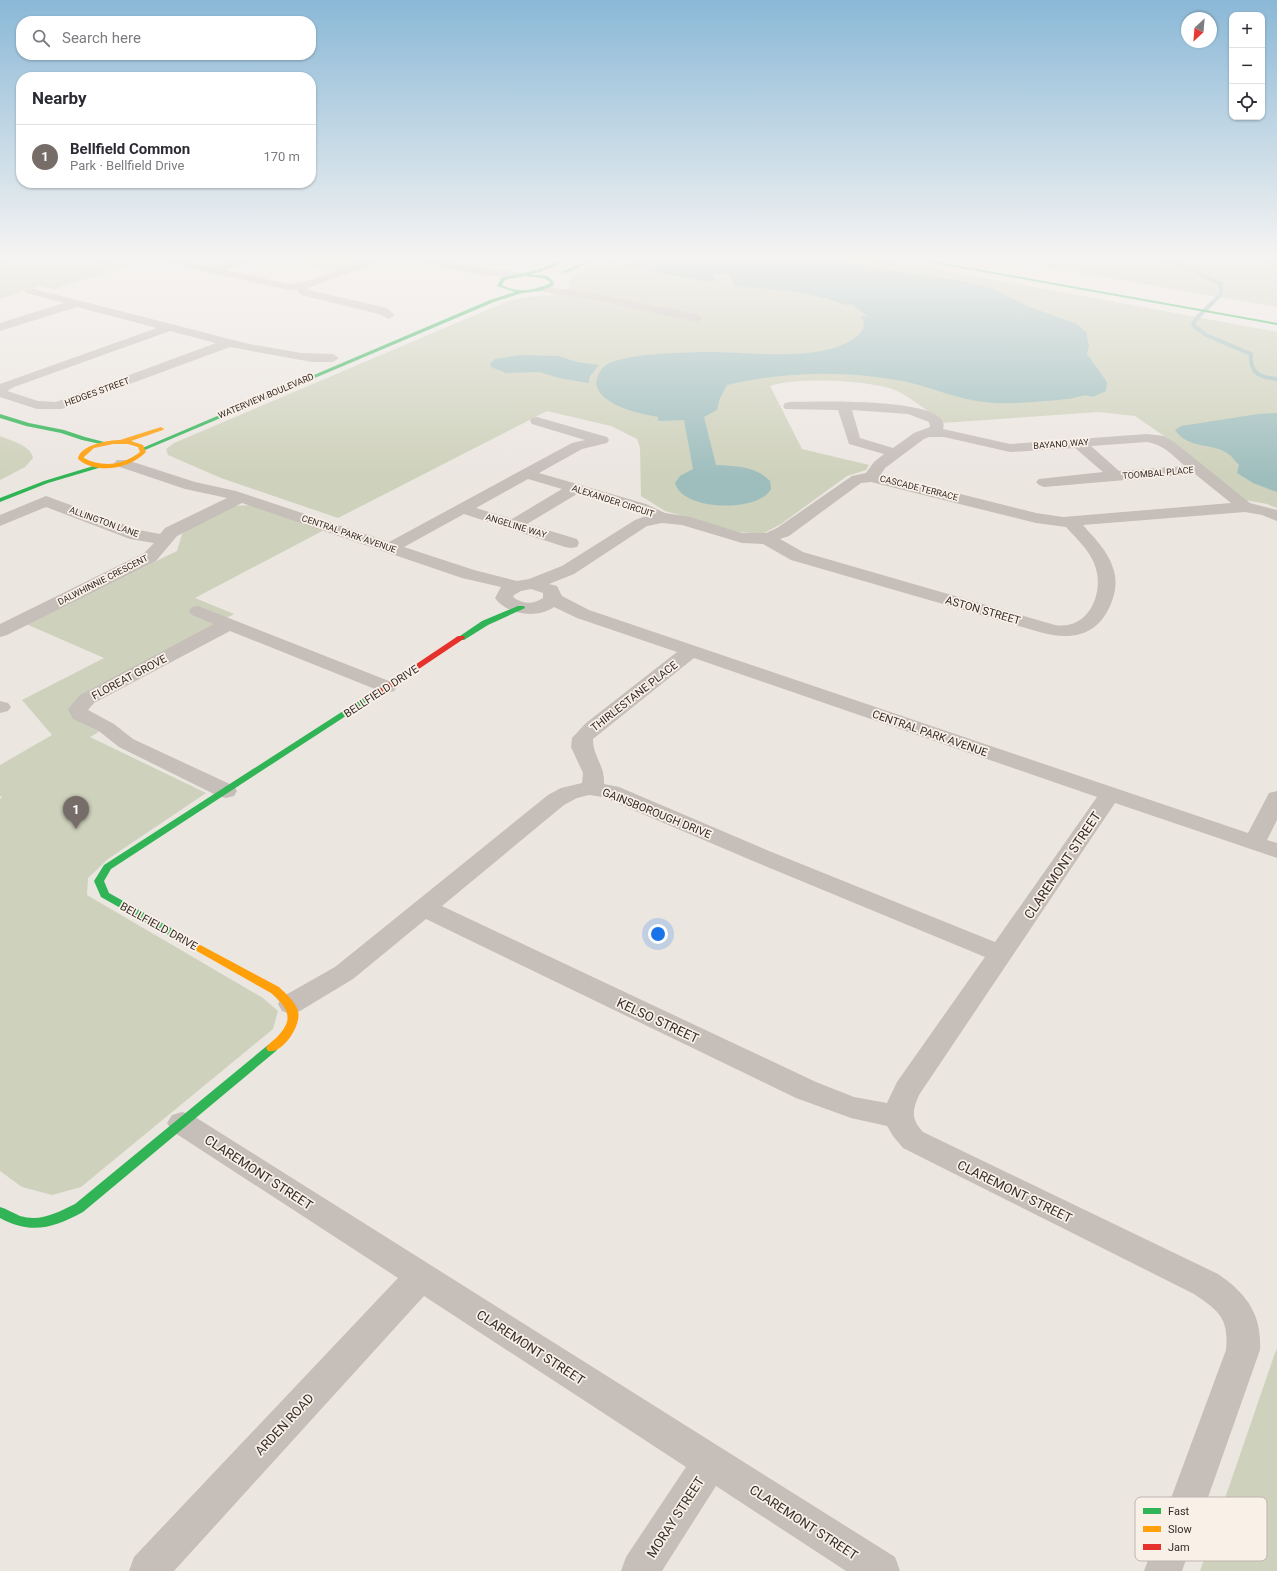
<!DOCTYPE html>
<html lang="en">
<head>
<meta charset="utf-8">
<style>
	:root { --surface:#fff; --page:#f7f7f7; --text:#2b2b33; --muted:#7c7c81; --line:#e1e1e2; --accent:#766d69 }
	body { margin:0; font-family:Roboto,sans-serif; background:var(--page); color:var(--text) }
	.controls { position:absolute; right:12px; top:12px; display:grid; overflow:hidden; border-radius:8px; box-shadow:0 1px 3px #0004 }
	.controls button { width:36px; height:36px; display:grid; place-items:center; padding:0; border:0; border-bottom:1px solid var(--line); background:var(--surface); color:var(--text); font:20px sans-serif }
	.compass { position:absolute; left:1181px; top:12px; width:36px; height:36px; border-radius:50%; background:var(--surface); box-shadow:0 1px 3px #0004; rotate:206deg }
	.you { position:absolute; left:658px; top:934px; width:14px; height:14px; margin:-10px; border:3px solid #fff; border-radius:50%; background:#1a73e8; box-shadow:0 0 0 6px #1a73e833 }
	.badge { display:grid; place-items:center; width:26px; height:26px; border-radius:50%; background:var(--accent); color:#fff; font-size:13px; font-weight:700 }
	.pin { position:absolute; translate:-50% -33px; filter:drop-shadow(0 1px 2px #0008) }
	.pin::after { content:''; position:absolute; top:21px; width:14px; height:12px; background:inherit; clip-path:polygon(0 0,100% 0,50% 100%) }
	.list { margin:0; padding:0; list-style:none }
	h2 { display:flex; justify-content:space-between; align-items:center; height:52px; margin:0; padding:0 16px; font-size:17px }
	h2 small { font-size:13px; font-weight:400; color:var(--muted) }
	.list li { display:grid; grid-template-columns:26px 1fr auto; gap:12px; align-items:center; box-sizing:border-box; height:64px; padding:0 16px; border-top:1px solid var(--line) }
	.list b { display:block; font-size:15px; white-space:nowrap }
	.list p { margin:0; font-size:13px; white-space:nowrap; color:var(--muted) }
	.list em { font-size:13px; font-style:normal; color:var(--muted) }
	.icon { flex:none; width:22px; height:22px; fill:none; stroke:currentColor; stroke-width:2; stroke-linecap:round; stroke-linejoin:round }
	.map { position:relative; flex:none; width:1277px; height:1571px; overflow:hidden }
	.search { position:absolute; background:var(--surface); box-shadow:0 1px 3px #0004; left:16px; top:16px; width:300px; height:44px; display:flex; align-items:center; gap:10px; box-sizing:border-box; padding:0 14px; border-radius:16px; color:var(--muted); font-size:15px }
	.panel { position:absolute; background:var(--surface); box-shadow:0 1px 3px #0004; left:16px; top:72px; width:300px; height:116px; border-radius:16px }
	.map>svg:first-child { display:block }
	.green { fill:#ced1bb }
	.water { fill:#9ebebd }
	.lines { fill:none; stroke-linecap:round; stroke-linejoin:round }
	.stream { stroke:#9ebebd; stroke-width:4 }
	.street { fill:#c5beb9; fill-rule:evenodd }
	.fast { fill:#30b455; fill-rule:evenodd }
	.slow { fill:#ff9f0a; fill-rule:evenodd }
	.jam { fill:#e5322d; fill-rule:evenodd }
	.labels { text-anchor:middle; stroke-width:3.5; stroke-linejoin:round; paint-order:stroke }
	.far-street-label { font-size:9px; fill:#362c28; stroke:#f9f0e8 }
	.street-label { font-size:11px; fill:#362c28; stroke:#f9f0e8 }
	.near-street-label { font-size:13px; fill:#362c28; stroke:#f9f0e8 }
	.key { fill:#f9f0e8; stroke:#beb5ae; stroke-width:1 }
	.key-label { font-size:11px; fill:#362c28 }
</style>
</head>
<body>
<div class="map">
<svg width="1277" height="1571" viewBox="0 0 1277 1571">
	<rect width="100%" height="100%" fill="#ece6e1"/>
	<g class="green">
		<polygon points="17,256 91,256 131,265 57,288 56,290 39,286 0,299 0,261"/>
		<polygon points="266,256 382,256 337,272"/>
		<path d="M618 256H865L1277 332V508L1267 504 1245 500 1170 440 1135 416 1099 412 942 423 939 419C925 410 907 394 892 389 864 380 797 377 770 386L802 449 869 465 866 470 847 476 781 524 762 534 739 532 665 511 641 496 640 448 637 439 611 426 547 411 338 518 221 478 168 455 166 449 174 443 508 301 527 297 551 295 570 287 571 286 568 282 574 275Z"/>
		<polygon points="985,256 1277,256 1277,307"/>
		<path d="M0 436C11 441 31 445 33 458L25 467 0 480Z"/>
		<polygon points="252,505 326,529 195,598 234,614 80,696 76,720 99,732 90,737 206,793 108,859 88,878 87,895 263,998 278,1011 273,1029 81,1187 52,1195 22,1187 0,1171 0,799 2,797 0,796 0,765 52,735 22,700 104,658 26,624 177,551 182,534 191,527 232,506"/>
		<polygon points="1277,1349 1277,1571 1200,1571 1275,1353"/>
	</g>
	<g class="water">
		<path d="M656 256H736L759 263 823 260 961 281 993 289 1027 306 1077 324 1086 332 1089 346 1087 354 1107 382 1106 391 1093 397C1082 393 1079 398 1067 399 1044 401 1019 404 995 403 964 402 937 389 907 382 848 370 786 371 727 385L720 398 717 410 704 417 716 465C735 466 756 466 770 481L771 489C759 513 682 511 675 483L680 476 693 469 684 420 658 421V417C639 413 615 409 601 394 598 391 597 386 596 383 597 377 600 369 606 365 626 353 679 353 704 352 747 351 821 364 856 337 864 331 866 325 861 316H867L851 304 846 305C810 291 773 289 734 286L730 274H713L715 281H705L626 267Z"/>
		<polygon points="520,355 558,356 577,362 599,365 590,376 589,383 559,378 539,372 506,373 491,367 490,364 495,359 502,358"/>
		<path d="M1277 413V492L1253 483 1237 473 1239 465C1236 462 1233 458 1230 455 1212 441 1190 451 1175 430L1181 426 1258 414Z"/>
	</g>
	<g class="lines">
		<path class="stream" d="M1151 256 1184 266 1221 284V294L1196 319 1193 325 1206 335 1251 354C1250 374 1259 377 1277 379"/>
		<g class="street">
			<polygon points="154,256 164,256 212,267 246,256 262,256 261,258 225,270 288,284 308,281 377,256 392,256 391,258 307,288 309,290 387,308 395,315 389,319 379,314 301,295 296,289 288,290 158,261 154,260 153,258"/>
			<path d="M403 256C435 256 466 267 499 271 506 271 518 270 523 276 515 285 424 263 408 259Z"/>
			<polygon points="541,286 591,293 697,314 703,318 697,322 591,299 537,291 535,289"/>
			<path d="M30 288 249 344 301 353 333 354 339 358 333 362H312L230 347 62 409H37L0 397V384L157 328 77 307 0 331V323L64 303 26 293 24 291ZM170 331 216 343 56 402 38 401 7 391 14 387Z"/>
			<path d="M790 402C809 402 955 396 943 429L1010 444 1147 434 1164 436 1174 442 1250 503 1277 510V521L1262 515 1245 512 1083 525C1094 538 1108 551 1113 568 1117 579 1116 590 1112 601 1100 634 1075 641 1043 633L791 560 763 544 742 543 682 525 662 523 647 526 574 574 549 584 557 586 562 596 589 610 1248 833 1269 793 1277 791V820L1267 840 1277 843V858L1115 803 919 1095C912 1111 911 1119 923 1132L1218 1274C1246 1293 1262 1314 1260 1350L1182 1571H1144L1226 1350C1229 1318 1219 1311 1194 1294L903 1148 893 1136 887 1126 851 1118 796 1098 426 919 353 979 300 1011 291 1014 282 1011 278 1004 282 997 335 967 548 795 561 788 582 783 583 773 571 747 572 738 586 723 677 652 577 618 554 607C537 619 507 615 495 598L501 587 462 578 242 503 177 536 156 561 7 635 0 637V624L144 553 154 543 130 539 46 507 0 526V515L46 496 139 530 160 534 165 528 227 498 185 489 117 466 114 463 117 460H127L195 482 236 491 389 542 572 443 585 440 532 424 530 421 532 418 537 417 607 437 609 440 607 443 582 449 539 473 646 504 665 513 690 517 742 533H766L777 528 852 476 866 473 874 462 884 454 849 444 838 410 785 409 783 406 785 403ZM852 410 908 414 929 422 930 427 914 433 893 448 860 438ZM929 437H944L1010 452 1075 448 1103 472 1039 479 1036 482 1039 485 1044 487 1195 474 1231 503 1063 517 1036 513 881 474 885 468 924 439ZM1147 442C1163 444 1173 456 1185 466L1119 471 1091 446ZM528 479 562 489 512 519 476 508ZM871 482 1036 523 1066 527C1076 538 1088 549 1094 563 1106 591 1089 631 1055 625L803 552 780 539 789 536 861 483ZM577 494 634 510 646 516 635 520 562 566 529 579 517 581 474 570 404 547 464 514 565 547 571 548 577 547 579 543 577 539 527 524ZM531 589 543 593V598C533 605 522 604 513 597L514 595 521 591ZM694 658 1097 797 995 942 769 851 619 787 604 784C605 765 593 757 593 739ZM589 795 603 797 753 861 985 957 897 1082 887 1103 854 1097 816 1082 442 906 564 805 577 798Z"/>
			<polygon points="198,606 394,683 397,687 394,691 387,693 380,691 230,631 94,703 88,710 114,724 133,739 234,786 237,791 234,796 226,798 218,796 119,747 100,732 73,719 68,709 80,695 214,624 192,615 189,611 192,607"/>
			<polygon points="0,701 8,703 11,707 8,711 0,713"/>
			<polygon points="182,1112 192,1115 895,1557 900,1571 846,1571 716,1486 662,1571 621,1571 626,1557 686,1467 424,1296 174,1571 129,1571 134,1557 398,1278 172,1131 167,1123 172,1115"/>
		</g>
		<g class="fast">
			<path d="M572 256H578L540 272 530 274 547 276 554 282 553 286 540 291 522 293 494 302 145 450 140 449 490 300 515 292 497 286 501 278 537 270ZM523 276 544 278 550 282 549 284C533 291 517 293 502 285L505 280Z"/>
			<polygon points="597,256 603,256 566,273 562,272"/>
			<polygon points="894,256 904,256 1277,323 1277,325"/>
			<polygon points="0,414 29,423 64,430 85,437 108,443 105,445 82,440 61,433 26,426 0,418"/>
			<polygon points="100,464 103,466 102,467 48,483 0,502 0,498 44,481"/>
			<polygon points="518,606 524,606 525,608 488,625 464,640 458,640 457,638 482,621"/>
			<polygon points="368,695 374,695 375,697 111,869 104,881 109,893 180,933 181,935 180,937 172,937 101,897 94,881 104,865"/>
			<path d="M272 1044 276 1045 278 1048 276 1051 83 1212C53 1228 32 1235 0 1218V1207C7 1209 13 1213 20 1216 40 1222 57 1213 75 1204L268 1045Z"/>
		</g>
		<g class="slow">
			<path d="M161 427 164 429 163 430 131 441 143 445 146 452C130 469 96 475 78 459 79 445 109 440 120 440ZM113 444H128L138 447 140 452C123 465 103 468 84 458V457L94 448Z"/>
			<path d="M176 932 279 987C286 994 295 1001 298 1011 302 1025 282 1055 268 1051L266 1048C269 1043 273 1041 277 1037 295 1019 288 1008 271 993L172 937 171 935 172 933Z"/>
		</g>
		<polygon class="jam" points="458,636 464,636 465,638 374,699 368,699 367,697"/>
	</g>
	<linearGradient id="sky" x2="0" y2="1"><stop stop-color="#8ab8d7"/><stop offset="0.54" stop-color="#f6f4f2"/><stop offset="1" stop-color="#f6f4f2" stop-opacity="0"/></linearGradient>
	<rect width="1277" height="476" fill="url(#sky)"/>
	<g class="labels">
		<g class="far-street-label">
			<text transform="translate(97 392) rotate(-20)" y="3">HEDGES STREET</text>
			<text transform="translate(266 396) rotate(-23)" y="3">WATERVIEW BOULEVARD</text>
			<text transform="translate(1061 444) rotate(-4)" y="3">BAYANO WAY</text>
			<text transform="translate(1158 473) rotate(-5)" y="3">TOOMBAL PLACE</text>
			<text transform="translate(919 488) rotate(14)" y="3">CASCADE TERRACE</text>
			<text transform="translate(613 501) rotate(18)" y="3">ALEXANDER CIRCUIT</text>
			<text transform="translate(104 522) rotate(20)" y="3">ALLINGTON LANE</text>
			<text transform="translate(516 526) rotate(17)" y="3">ANGELINE WAY</text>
			<text transform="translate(349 534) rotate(19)" y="3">CENTRAL PARK AVENUE</text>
			<text transform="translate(103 580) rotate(-27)" y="3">DALWHINNIE CRESCENT</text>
		</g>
		<g class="street-label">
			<text transform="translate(983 610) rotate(16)" y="4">ASTON STREET</text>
			<text transform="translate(129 677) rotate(-28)" y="4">FLOREAT GROVE</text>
			<text transform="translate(381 691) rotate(-33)" y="4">BELLFIELD DRIVE</text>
			<text transform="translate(634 696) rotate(-38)" y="4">THIRLESTANE PLACE</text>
			<text transform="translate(930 733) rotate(19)" y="4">CENTRAL PARK AVENUE</text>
			<text transform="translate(657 813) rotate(22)" y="4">GAINSBOROUGH DRIVE</text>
			<text transform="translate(159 926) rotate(29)" y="4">BELLFIELD DRIVE</text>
		</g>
		<g class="near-street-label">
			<text transform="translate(1062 865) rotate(-56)" y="5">CLAREMONT STREET</text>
			<text transform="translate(658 1020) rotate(25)" y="5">KELSO STREET</text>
			<text transform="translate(259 1172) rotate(33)" y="5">CLAREMONT STREET</text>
			<text transform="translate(1015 1191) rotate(26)" y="5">CLAREMONT STREET</text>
			<text transform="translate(531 1347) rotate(33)" y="5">CLAREMONT STREET</text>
			<text transform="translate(284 1424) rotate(-47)" y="5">ARDEN ROAD</text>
			<text transform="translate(675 1517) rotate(-57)" y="5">MORAY STREET</text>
			<text transform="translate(804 1522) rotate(33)" y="5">CLAREMONT STREET</text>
		</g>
	</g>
	<rect x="1135" y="1497" width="132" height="64" rx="6" class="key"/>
	<rect x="1143" y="1508" width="18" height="6" fill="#30b455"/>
	<rect x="1143" y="1526" width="18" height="6" fill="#ff9f0a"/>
	<rect x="1143" y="1544" width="18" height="6" fill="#e5322d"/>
	<g class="key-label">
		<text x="1168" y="1515">Fast</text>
		<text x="1168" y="1533">Slow</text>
		<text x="1168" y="1551">Jam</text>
	</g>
</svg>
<div class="controls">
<button>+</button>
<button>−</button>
<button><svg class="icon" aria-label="locate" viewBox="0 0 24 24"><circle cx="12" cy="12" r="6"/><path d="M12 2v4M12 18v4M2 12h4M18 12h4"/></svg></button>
</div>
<svg class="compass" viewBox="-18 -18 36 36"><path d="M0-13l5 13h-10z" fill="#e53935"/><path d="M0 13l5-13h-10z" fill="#7c7c81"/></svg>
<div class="you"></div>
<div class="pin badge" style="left:76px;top:829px">1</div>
<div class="search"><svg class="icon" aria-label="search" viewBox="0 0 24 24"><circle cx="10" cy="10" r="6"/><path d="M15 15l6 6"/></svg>Search here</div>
<section class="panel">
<h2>Nearby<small></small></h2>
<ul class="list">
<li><span class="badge">1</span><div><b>Bellfield Common</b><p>Park · Bellfield Drive</p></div><em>170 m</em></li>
</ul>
</section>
</div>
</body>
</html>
